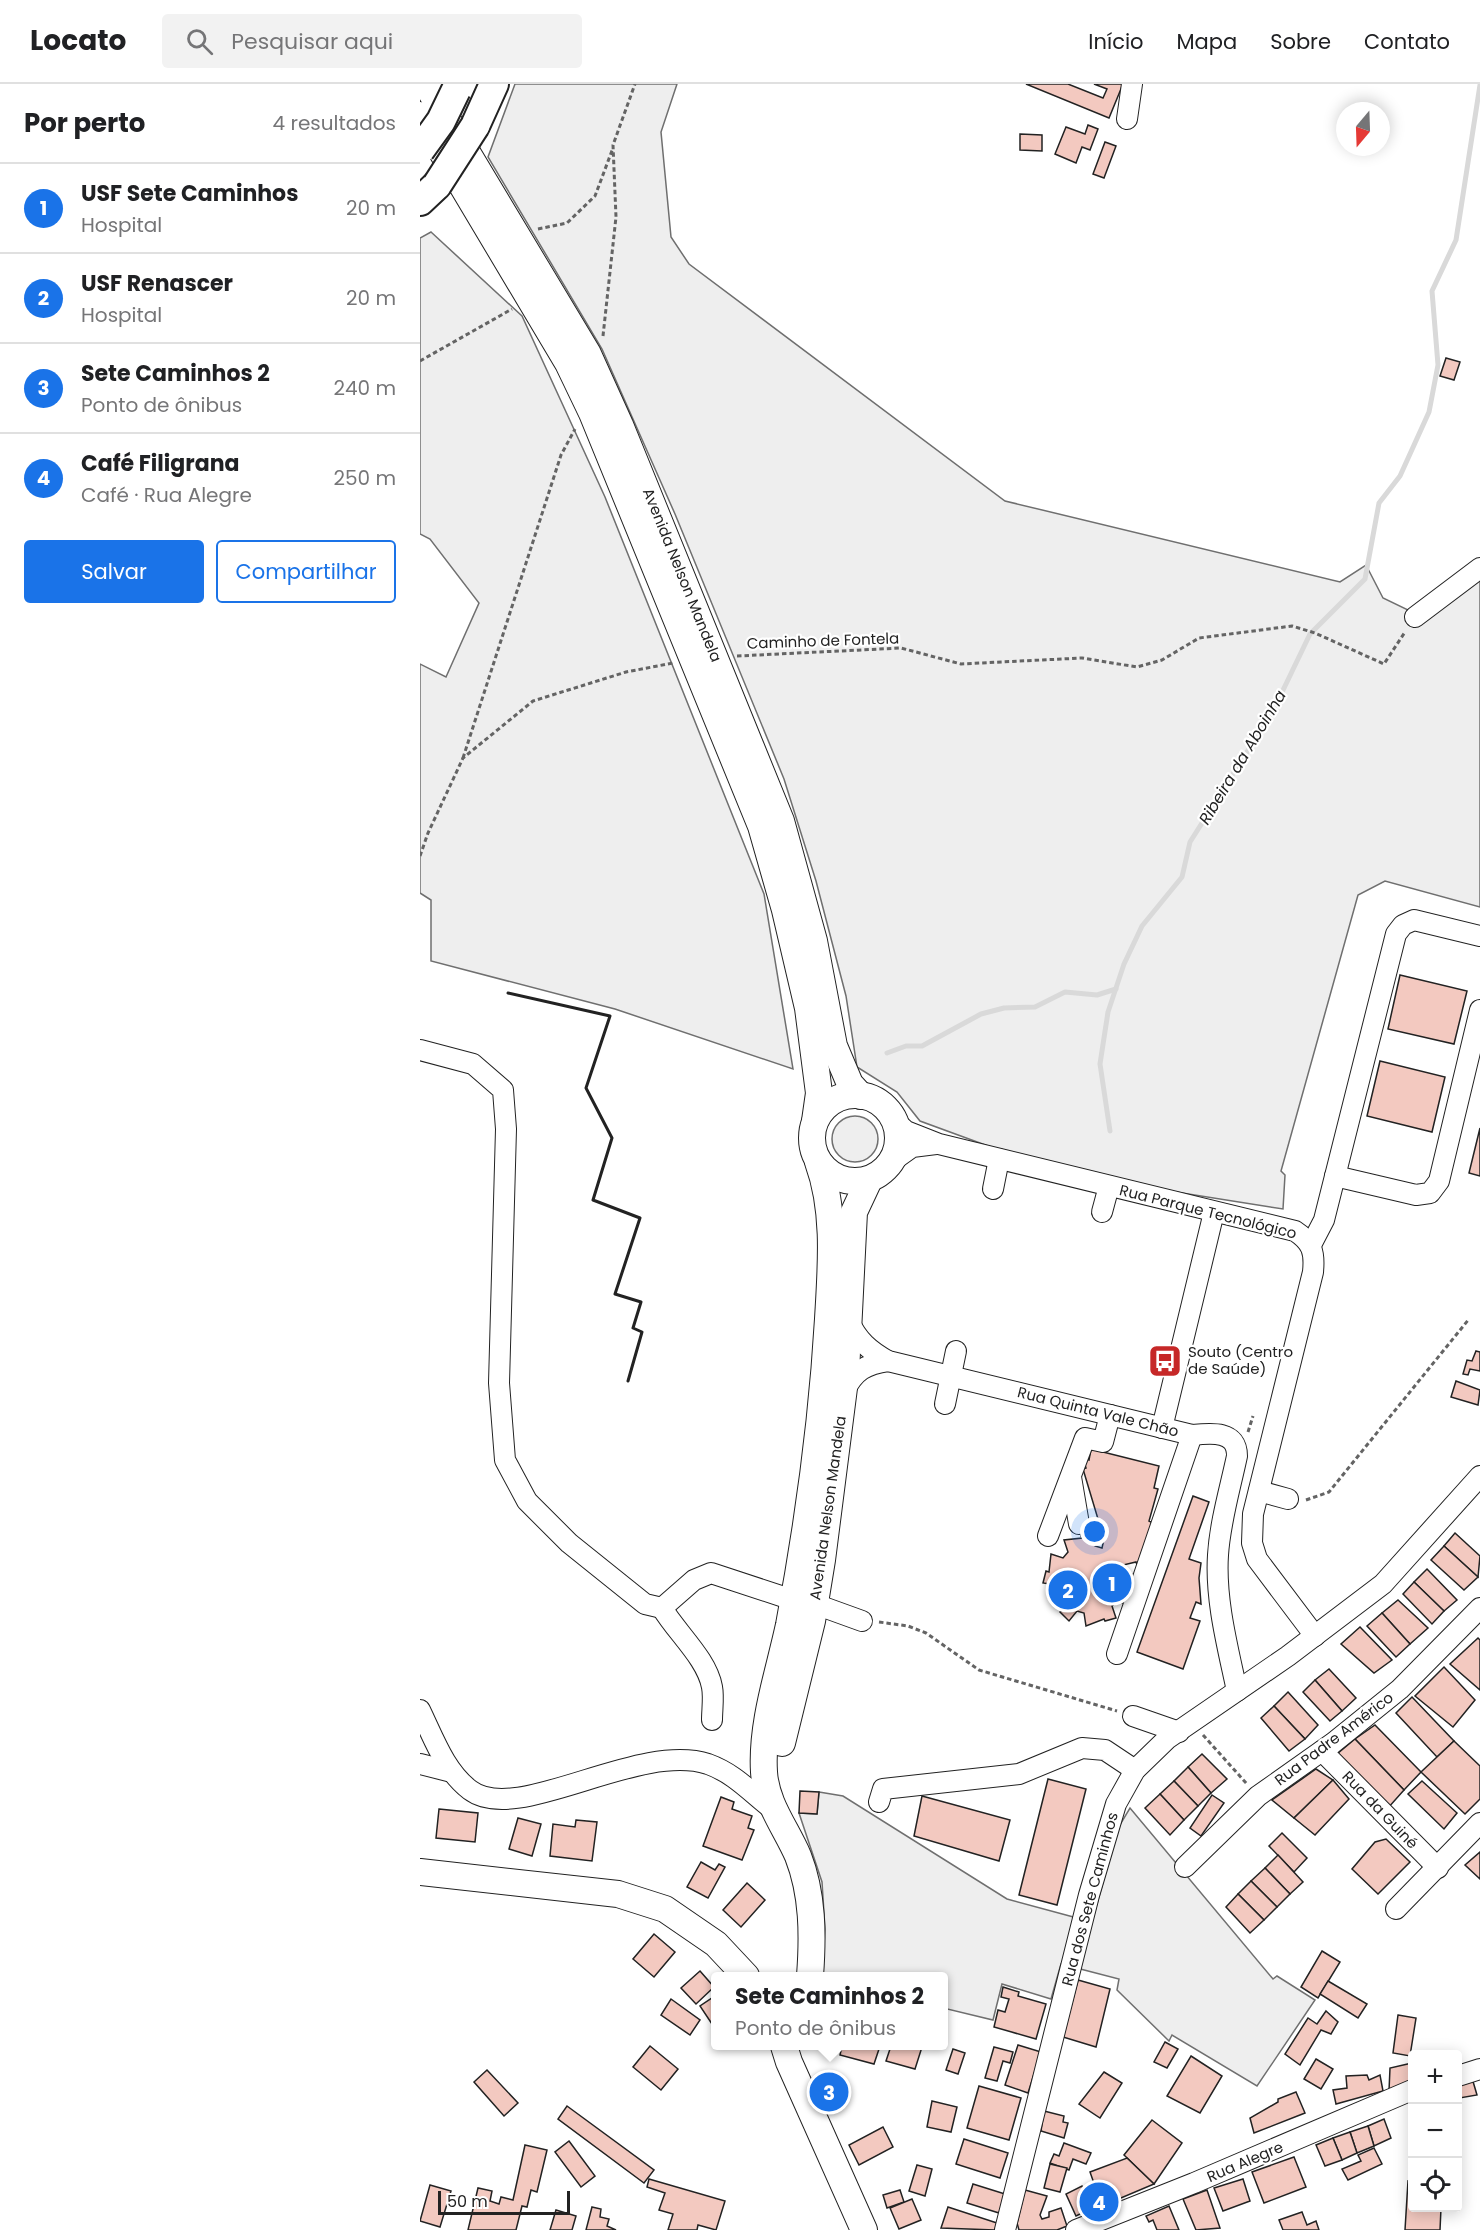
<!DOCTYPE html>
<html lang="pt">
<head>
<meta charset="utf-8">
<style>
	:root { --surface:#fff; --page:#f2f2f2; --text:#202124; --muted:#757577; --line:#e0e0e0; --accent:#1a73e8 }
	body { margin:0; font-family:Poppins,sans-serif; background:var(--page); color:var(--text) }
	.controls { position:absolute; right:18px; bottom:18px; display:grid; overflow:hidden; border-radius:6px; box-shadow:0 3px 15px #0003 }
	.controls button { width:54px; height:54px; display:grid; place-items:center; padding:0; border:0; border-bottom:2px solid var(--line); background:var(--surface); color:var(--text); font:30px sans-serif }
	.compass { position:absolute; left:916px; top:18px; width:54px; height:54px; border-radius:50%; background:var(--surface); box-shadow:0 3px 15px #0003; rotate:199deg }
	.scale { position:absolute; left:18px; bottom:15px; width:132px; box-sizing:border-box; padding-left:6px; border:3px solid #222; border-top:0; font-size:16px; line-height:21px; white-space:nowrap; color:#222; -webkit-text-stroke:4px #fff; paint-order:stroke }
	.you { position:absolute; left:675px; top:1448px; width:21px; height:21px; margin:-15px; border:4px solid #fff; border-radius:50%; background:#1a73e8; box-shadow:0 0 0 9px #1a73e833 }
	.badge { display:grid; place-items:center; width:39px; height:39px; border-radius:50%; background:var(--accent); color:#fff; font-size:20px; font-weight:700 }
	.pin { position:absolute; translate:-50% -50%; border:3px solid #fff; box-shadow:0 2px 6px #0006 }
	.popup { position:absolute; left:291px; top:1888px; width:237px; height:78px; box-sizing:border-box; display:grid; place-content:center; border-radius:6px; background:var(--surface); filter:drop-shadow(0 2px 4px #0005); font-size:20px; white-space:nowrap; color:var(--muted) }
	.popup b { font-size:22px; color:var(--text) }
	.popup::after { content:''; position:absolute; left:50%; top:100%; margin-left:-12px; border:12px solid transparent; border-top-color:var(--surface) }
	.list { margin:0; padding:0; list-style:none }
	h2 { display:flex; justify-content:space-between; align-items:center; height:78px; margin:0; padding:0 24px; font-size:26px }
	h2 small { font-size:20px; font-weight:400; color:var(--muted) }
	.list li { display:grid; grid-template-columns:39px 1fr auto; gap:18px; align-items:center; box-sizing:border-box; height:90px; padding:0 24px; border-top:2px solid var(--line) }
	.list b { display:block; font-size:22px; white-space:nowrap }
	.list p { margin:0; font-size:20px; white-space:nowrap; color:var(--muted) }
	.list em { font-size:20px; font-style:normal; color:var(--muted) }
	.actions { display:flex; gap:12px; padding:18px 24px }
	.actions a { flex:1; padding:14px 0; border:2px solid var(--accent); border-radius:6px; text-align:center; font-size:21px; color:var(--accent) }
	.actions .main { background:var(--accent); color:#fff }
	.icon { flex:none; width:33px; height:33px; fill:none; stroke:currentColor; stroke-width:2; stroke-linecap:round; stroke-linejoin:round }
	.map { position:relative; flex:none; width:1060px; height:2146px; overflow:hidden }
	header { display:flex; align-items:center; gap:36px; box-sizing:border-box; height:84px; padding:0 30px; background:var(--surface); border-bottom:2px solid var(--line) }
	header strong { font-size:28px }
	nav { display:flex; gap:33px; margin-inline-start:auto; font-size:21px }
	.search { width:420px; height:54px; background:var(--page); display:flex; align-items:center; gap:15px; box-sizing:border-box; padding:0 21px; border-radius:6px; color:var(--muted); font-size:22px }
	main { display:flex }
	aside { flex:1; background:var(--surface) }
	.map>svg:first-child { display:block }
	.green { fill:#eee; stroke:#6f6f6f; stroke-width:1.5 }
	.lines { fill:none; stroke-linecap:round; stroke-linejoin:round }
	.stream { stroke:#d9d9d9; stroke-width:5 }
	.building { fill:#f3c9c0; stroke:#222; stroke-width:1.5 }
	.minor-casing { stroke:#222; stroke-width:22 }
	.major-casing { stroke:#222; stroke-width:28 }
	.highway-casing { stroke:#222; stroke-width:32 }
	.path { stroke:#646464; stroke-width:3; stroke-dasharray:4.5 3; stroke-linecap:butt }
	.minor { stroke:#fff; stroke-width:20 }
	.major { stroke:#fff; stroke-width:26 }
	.highway { stroke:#fff; stroke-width:28 }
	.highway-bridge-casing { stroke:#222; stroke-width:32; stroke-linecap:butt }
	.highway-bridge { stroke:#fff; stroke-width:28 }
	.wall { stroke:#222; stroke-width:3 }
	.labels { text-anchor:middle; stroke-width:4.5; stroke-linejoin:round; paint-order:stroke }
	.street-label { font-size:15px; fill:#222; stroke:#fff }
	.poi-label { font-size:15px; fill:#222; stroke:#fff; text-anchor:start }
	.water-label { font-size:16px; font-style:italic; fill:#222; stroke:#fff }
</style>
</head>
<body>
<header>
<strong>Locato</strong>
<div class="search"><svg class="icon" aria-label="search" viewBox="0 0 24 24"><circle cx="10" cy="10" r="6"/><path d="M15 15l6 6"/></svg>Pesquisar aqui</div>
<nav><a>Início</a><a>Mapa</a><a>Sobre</a><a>Contato</a></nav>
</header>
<main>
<aside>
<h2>Por perto<small>4 resultados</small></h2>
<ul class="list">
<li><span class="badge">1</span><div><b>USF Sete Caminhos</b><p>Hospital</p></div><em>20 m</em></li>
<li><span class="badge">2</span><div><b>USF Renascer</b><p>Hospital</p></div><em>20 m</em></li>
<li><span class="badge">3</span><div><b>Sete Caminhos 2</b><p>Ponto de ônibus</p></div><em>240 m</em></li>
<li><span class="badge">4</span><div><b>Café Filigrana</b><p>Café · Rua Alegre</p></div><em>250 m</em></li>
</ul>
<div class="actions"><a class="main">Salvar</a><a>Compartilhar</a></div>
</aside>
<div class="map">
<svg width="1060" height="2146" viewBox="0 0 1060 2146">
	<rect width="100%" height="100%" fill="#fff"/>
	<g class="green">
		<polygon points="95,0 257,0 241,48 251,153 269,180 585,417 920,498 946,481 963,514 994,529 1060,496 1060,823 965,797 938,811 861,1087 865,1091 863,1125 680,1096 579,1066 500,1037 477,1008 437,983 426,912 396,797 364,695 255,430 182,265 68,73"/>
		<polygon points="11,148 102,232 185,413 344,810 373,985 195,925 11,877 11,816 0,809 0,580 26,593 59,519 10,455 0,450 0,154"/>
		<circle cx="435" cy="1055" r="23"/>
		<polygon points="399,1708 423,1712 587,1815 672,1838 698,1744 710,1724 853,1895 857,1892 895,1916 837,2002 752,1951 749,1957 697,1906 699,1895 641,1880 631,1915 582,1900 573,1936 523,1924 523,1892 402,1892 405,1845 402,1798 379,1729 397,1730"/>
	</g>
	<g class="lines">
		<g class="stream">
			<polyline points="467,969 486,962 502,962 561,930 584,924 615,923 645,908 677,911 696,905"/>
			<polyline points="690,1047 680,980 688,928 704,880 722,842 762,793 770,758 853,627 890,550 945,495 959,419 980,392 1009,328 1018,281 1012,207 1036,156 1060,1"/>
		</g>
	</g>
	<g class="building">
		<polygon points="606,0 648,0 683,14 687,5 674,0 703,0 689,34"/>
		<polygon points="668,41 678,45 670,66 662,63 656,79 635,70 646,43 665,50"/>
		<polygon points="600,50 622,51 622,67 600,66"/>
		<polygon points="685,58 696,62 684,94 673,90"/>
		<polygon points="1026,274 1040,278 1034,296 1020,292"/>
		<polygon points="980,891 1047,907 1034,960 968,945"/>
		<polygon points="960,977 1025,993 1012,1048 947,1032"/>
		<polygon points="1060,1044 1060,1092 1049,1089"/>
		<polygon points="1056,1267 1060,1268 1060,1287 1050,1285 1048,1291 1043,1290 1047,1276 1052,1277"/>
		<polygon points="1036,1297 1060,1306 1058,1321 1031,1313"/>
		<polygon points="671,1365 739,1382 734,1404 738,1405 729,1437 733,1439 722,1480 717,1481 716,1478 703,1481 703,1489 717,1491 709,1521 697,1517 692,1522 696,1534 685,1537 684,1535 666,1542 664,1529 657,1527 649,1537 640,1528 642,1526 628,1514 638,1507 636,1501 623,1499 626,1487 629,1488 631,1470 643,1474 648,1468 644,1456 662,1454 661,1452 673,1449 675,1462 682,1464 684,1455 663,1385 666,1384 663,1374 669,1376"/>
		<polygon points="773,1412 789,1418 769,1475 781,1479 779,1494 781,1520 776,1518 770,1534 780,1537 763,1585 717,1568"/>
		<polygon points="1035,1449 1060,1472 1058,1493 1024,1462"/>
		<polygon points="1024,1462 1058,1493 1044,1506 1011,1476"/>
		<polygon points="1007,1485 1037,1516 1024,1527 994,1498"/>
		<polygon points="994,1498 1024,1527 1012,1540 983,1510"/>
		<polygon points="978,1516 1008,1544 990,1560 962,1529"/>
		<polygon points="962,1529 990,1560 976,1573 947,1542"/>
		<polygon points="940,1543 972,1576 954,1589 921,1560"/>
		<polygon points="1058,1554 1060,1556 1060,1606 1030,1580"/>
		<polygon points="1024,1583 1055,1616 1033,1643 995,1612"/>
		<polygon points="909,1585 936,1614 922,1627 895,1596"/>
		<polygon points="895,1596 922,1627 910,1637 883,1608"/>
		<polygon points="868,1608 898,1641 885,1655 854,1622"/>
		<polygon points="992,1613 1034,1657 1017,1673 976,1629"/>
		<polygon points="854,1622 885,1655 869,1667 841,1634"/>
		<polygon points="955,1641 1001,1688 984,1706 935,1655"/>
		<polygon points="935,1655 984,1706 968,1724 917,1670"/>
		<polygon points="1034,1657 1060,1682 1060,1715 1045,1730 1001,1688"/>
		<polygon points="782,1670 807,1695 791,1709 768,1683"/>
		<polygon points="768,1683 791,1709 778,1722 754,1697"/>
		<polygon points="896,1685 913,1696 874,1734 852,1716"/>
		<polygon points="628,1695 666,1705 637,1821 599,1811"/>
		<polygon points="913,1696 929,1715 895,1751 874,1734"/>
		<polygon points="754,1697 778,1722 764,1736 740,1710"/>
		<polygon points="1002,1697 1037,1729 1024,1745 988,1710"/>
		<polygon points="380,1707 399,1708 397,1730 379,1729"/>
		<polygon points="740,1710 764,1736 750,1751 725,1724"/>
		<polygon points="792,1711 804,1719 781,1752 770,1744"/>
		<polygon points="502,1712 590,1736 579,1777 494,1752"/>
		<polygon points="301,1713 314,1718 312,1725 332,1732 328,1744 334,1746 322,1776 283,1762"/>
		<polygon points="19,1725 58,1729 55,1758 16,1754"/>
		<polygon points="98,1734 121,1740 112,1772 89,1765"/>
		<polygon points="156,1736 177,1738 172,1777 130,1772 133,1740 155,1743"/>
		<polygon points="862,1749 887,1774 874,1788 849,1762"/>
		<polygon points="966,1755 990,1778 958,1810 932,1785 955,1758"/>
		<polygon points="1060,1768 1060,1795 1045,1781"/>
		<polygon points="858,1771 883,1798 870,1810 845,1784"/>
		<polygon points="281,1778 295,1786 299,1780 305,1783 288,1814 267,1803"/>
		<polygon points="845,1784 870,1810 857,1823 831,1797"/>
		<polygon points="831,1797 857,1823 844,1836 818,1810"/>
		<polygon points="327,1799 345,1816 321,1843 303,1826"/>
		<polygon points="818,1810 844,1836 830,1849 806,1823"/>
		<polygon points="234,1850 255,1868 234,1893 213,1875"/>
		<polygon points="902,1867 920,1878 898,1914 881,1903"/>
		<polygon points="280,1887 294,1903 276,1920 261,1904"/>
		<polygon points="658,1896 690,1905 676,1963 643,1953"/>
		<polygon points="908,1897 947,1920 938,1934 900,1910"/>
		<polygon points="583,1903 599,1908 598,1912 626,1920 616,1955 574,1943 578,1926 585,1928 589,1915 581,1913"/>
		<polygon points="295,1912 295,1942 294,1943 280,1922"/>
		<polygon points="251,1915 280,1936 270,1951 241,1931"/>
		<polygon points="906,1927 918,1938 911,1950 901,1946 880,1981 865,1970 888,1934 897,1940"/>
		<polygon points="978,1931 996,1934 990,1972 973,1969"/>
		<polygon points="745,1958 758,1965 747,1984 734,1978"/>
		<polygon points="598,1961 621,1968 608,2009 585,2001"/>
		<polygon points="230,1962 258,1985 241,2006 213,1983"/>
		<polygon points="422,1962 460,1962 454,1980 420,1971"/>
		<polygon points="471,1962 502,1963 495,1985 466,1977"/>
		<polygon points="574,1963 593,1968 590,1979 583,1977 577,1997 565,1994"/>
		<polygon points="533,1965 545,1969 538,1990 526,1986"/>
		<polygon points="771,1972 802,1992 780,2029 747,2012"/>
		<polygon points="896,1975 913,1985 901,2005 884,1995"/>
		<polygon points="992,1979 992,2001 969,2007 970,1984"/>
		<polygon points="67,1986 98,2019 84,2032 54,1998"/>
		<polygon points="684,1988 702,1999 680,2034 659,2020"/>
		<polygon points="947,1991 949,1996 960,1991 963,2007 916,2020 913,2006 927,2004 926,1992"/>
		<polygon points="1052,1994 1057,2011 1039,2014 1041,2024 1038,2025 1038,1998"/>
		<polygon points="559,2002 601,2014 589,2056 547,2044"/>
		<polygon points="876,2008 885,2029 834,2049 830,2034 858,2018 858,2015"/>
		<polygon points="512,2017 537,2023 531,2048 507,2043"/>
		<polygon points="147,2022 234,2086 224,2099 138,2035"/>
		<polygon points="624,2027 644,2032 643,2038 648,2039 644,2054 621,2047"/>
		<polygon points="964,2035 971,2054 954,2062 948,2042"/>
		<polygon points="732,2036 762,2059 734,2100 704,2071"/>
		<polygon points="948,2042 954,2062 937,2069 930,2048"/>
		<polygon points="463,2043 473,2063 439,2081 429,2061"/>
		<polygon points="930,2048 937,2069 922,2076 913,2054"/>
		<polygon points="913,2054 922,2076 905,2082 896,2061"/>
		<polygon points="544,2055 588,2069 580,2094 536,2080"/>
		<polygon points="149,2057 175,2092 161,2103 135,2068"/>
		<polygon points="644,2059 671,2069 666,2080 653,2075 649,2086 630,2079 634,2070 639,2072"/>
		<polygon points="105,2061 127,2066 117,2108 111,2106 107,2123 102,2122 96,2146 48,2146 58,2104 72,2107 70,2117 79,2120 81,2113 93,2116"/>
		<polygon points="954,2064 962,2080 928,2096 922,2085 941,2077 938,2071"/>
		<polygon points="874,2073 886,2103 844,2119 832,2088"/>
		<polygon points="707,2074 734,2100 682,2122 670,2088"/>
		<polygon points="630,2080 647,2084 640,2108 624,2104"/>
		<polygon points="497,2081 512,2085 505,2112 489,2107"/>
		<polygon points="229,2095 305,2117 296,2146 278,2141 277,2146 248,2146 253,2130 239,2126 245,2109 227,2103"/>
		<polygon points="823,2095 830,2117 803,2127 794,2104"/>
		<polygon points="988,2097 992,2098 992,2124 1021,2124 1020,2146 985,2146"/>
		<polygon points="553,2100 585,2110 579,2129 547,2119"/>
		<polygon points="10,2101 31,2107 20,2143 0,2137"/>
		<polygon points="662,2102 670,2125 656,2132 646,2110"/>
		<polygon points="480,2106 484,2118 467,2124 463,2111"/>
		<polygon points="605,2106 627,2112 620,2131 622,2135 629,2133 629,2128 641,2124 647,2142 637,2146 599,2146 597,2139"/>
		<polygon points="787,2106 800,2144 776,2146 763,2115"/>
		<polygon points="492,2115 501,2136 479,2145 470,2124"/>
		<polygon points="749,2122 759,2146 737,2146 733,2136 729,2138 726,2132"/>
		<polygon points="172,2123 181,2125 180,2133 189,2135 187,2142 196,2146 166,2146"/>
		<polygon points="528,2123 577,2139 575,2146 521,2144"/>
		<polygon points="136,2126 156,2132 152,2146 130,2146"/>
		<polygon points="882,2128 887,2141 896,2137 899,2146 863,2146 859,2136"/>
	</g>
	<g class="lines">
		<defs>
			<g id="minor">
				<polyline points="707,35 712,0"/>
				<polyline points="995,533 1060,484"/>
				<polyline points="0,966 53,980 83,1006 86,1045 79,1299 85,1376 107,1417 149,1459 225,1520 242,1524 274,1496 291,1489 373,1516"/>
				<path d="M474 1036 486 1047 519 1060 875 1147C892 1158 895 1168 893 1188L833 1430 832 1459 837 1475 895 1552"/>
				<polyline points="471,1078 492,1063 516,1060"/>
				<polyline points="915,1092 996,1111 1010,1109 1019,1097 1060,926"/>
				<polyline points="573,1105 579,1075"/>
				<polyline points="682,1128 689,1102"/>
				<polyline points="891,1161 904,1136 976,850 983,841 994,836 1060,852"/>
				<path d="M429 1237C437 1256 450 1267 468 1277L772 1351C791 1349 817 1346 817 1372 810 1405 800 1438 798 1471 795 1516 808 1564 817 1607"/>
				<path d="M424 1308C434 1287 446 1280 468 1277"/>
				<polyline points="525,1320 536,1267"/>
				<polyline points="742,1344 794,1128"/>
				<polyline points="651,1393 659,1440"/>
				<polyline points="839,1407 868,1415"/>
				<polyline points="628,1452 665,1354 683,1358 690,1331"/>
				<polyline points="395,1520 442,1537"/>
				<path d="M242 1524C257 1549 287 1575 292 1603 294 1613 292 1626 292 1636"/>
				<polyline points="697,1570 772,1351"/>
				<path d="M0 1626C14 1655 25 1687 50 1706 97 1742 217 1657 288 1680 316 1690 332 1710 355 1727"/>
				<polyline points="713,1632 759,1648"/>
				<polyline points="902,1667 1018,1784"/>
				<polyline points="0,1680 32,1688"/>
				<polyline points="459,1718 463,1705 599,1690 662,1664 685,1666 715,1686"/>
				<polyline points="765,1783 838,1712 913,1659 980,1605 1060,1524"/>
				<polyline points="976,1825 1060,1739"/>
				<polyline points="1038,1992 1060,1985"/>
				<polyline points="585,2146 669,1811 696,1720 715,1686 747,1655 868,1572 963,1500 1060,1392"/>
				<polyline points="656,2146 774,2099 992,2006"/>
			</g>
			<g id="major">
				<polyline points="6,0 168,270 200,341 361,737 394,857 414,962 430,1000 441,1012"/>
				<polyline points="0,31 148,279 172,329 341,742 365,826 388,924 399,1009 395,1037"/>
				<circle cx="435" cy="1054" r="43"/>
				<polyline points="362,1659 392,1537 402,1476 426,1288 434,1128 449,1096"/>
				<polyline points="0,1788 198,1810 245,1825 296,1860 326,1892"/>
				<path d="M390 1892C393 1852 393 1810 378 1772 366 1744 346 1720 344 1688 341 1639 359 1588 369 1541 388 1440 402 1338 408 1235 411 1183 416 1127 398 1078"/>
				<polyline points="364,1962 369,1978 444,2146"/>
			</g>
			<g id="highway">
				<polyline points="55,42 74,0"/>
				<polyline points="0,117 17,101"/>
			</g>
		</defs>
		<use href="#minor" class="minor-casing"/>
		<use href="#major" class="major-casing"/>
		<use href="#highway" class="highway-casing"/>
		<g class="path">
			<polyline points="118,145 147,139 175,112 193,64"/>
			<polyline points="183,252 196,133 193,61 215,0"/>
			<polyline points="0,277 92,225"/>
			<polyline points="317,572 481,564 541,580 662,574 717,583 742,576 779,554 872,542 895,549 964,580 985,548"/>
			<polyline points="43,674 141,371 155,345"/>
			<polyline points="0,772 8,749 43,674 113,617 206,588 253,579"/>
			<polyline points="828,1348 833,1332"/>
			<polyline points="886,1416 909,1408 1049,1235"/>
			<polyline points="459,1538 488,1542 506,1549 559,1586 697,1627"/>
			<polyline points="783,1651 827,1700"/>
		</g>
		<use href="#minor" class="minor"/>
		<use href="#major" class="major"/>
		<use href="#highway" class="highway"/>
		<defs>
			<g id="highway-bridge">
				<polyline points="0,66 21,37 36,6"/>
				<polyline points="17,101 55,42"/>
			</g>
		</defs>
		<use href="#highway-bridge" class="highway-bridge-casing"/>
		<use href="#highway-bridge" class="highway-bridge"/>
		<polyline class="wall" points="88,909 190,932 166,1004 192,1054 173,1116 220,1134 195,1210 221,1218 213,1244 222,1248 208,1297"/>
	</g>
	<defs>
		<symbol id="bus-square" viewBox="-11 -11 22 22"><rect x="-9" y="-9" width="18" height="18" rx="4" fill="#c62828" stroke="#fff"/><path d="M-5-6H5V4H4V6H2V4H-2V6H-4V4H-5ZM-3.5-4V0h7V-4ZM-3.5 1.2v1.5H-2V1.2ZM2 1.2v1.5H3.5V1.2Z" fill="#fff"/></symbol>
	</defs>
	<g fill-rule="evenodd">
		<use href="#bus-square" x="726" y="1258" width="38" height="38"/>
	</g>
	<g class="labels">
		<g class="street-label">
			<text transform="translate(262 491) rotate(68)" y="5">Avenida Nelson Mandela</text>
			<text transform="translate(403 557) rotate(-2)" y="5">Caminho de Fontela</text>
			<text transform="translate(788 1128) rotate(14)" y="5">Rua Parque Tecnológico</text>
			<text transform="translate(678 1328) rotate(14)" y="5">Rua Quinta Vale Chão</text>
			<text transform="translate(408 1424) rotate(-82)" y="5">Avenida Nelson Mandela</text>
			<text transform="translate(914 1655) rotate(-37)" y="5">Rua Padre Américo</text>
			<text transform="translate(960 1726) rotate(46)" y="5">Rua da Guiné</text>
			<text transform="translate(670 1815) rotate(-75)" y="5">Rua dos Sete Caminhos</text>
			<text transform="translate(825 2078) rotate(-23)" y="5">Rua Alegre</text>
		</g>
		<g class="poi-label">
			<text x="768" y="1273">Souto (Centro<tspan x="768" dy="17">de Saúde)</tspan></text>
		</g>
		<g class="water-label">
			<text transform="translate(822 673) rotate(-59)" y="6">Ribeira da Aboinha</text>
		</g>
	</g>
</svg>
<div class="controls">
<button>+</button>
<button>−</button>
<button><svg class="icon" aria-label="locate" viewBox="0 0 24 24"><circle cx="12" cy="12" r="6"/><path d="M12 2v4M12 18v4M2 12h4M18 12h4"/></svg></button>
</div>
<svg class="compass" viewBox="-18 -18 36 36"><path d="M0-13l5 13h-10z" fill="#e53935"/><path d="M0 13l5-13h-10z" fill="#757577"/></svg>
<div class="scale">50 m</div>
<div class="you"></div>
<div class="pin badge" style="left:692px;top:1499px">1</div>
<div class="pin badge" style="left:648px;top:1506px">2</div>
<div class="pin badge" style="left:409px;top:2008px">3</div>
<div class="popup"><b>Sete Caminhos 2</b>Ponto de ônibus</div>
<div class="pin badge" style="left:679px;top:2118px">4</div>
</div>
</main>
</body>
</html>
